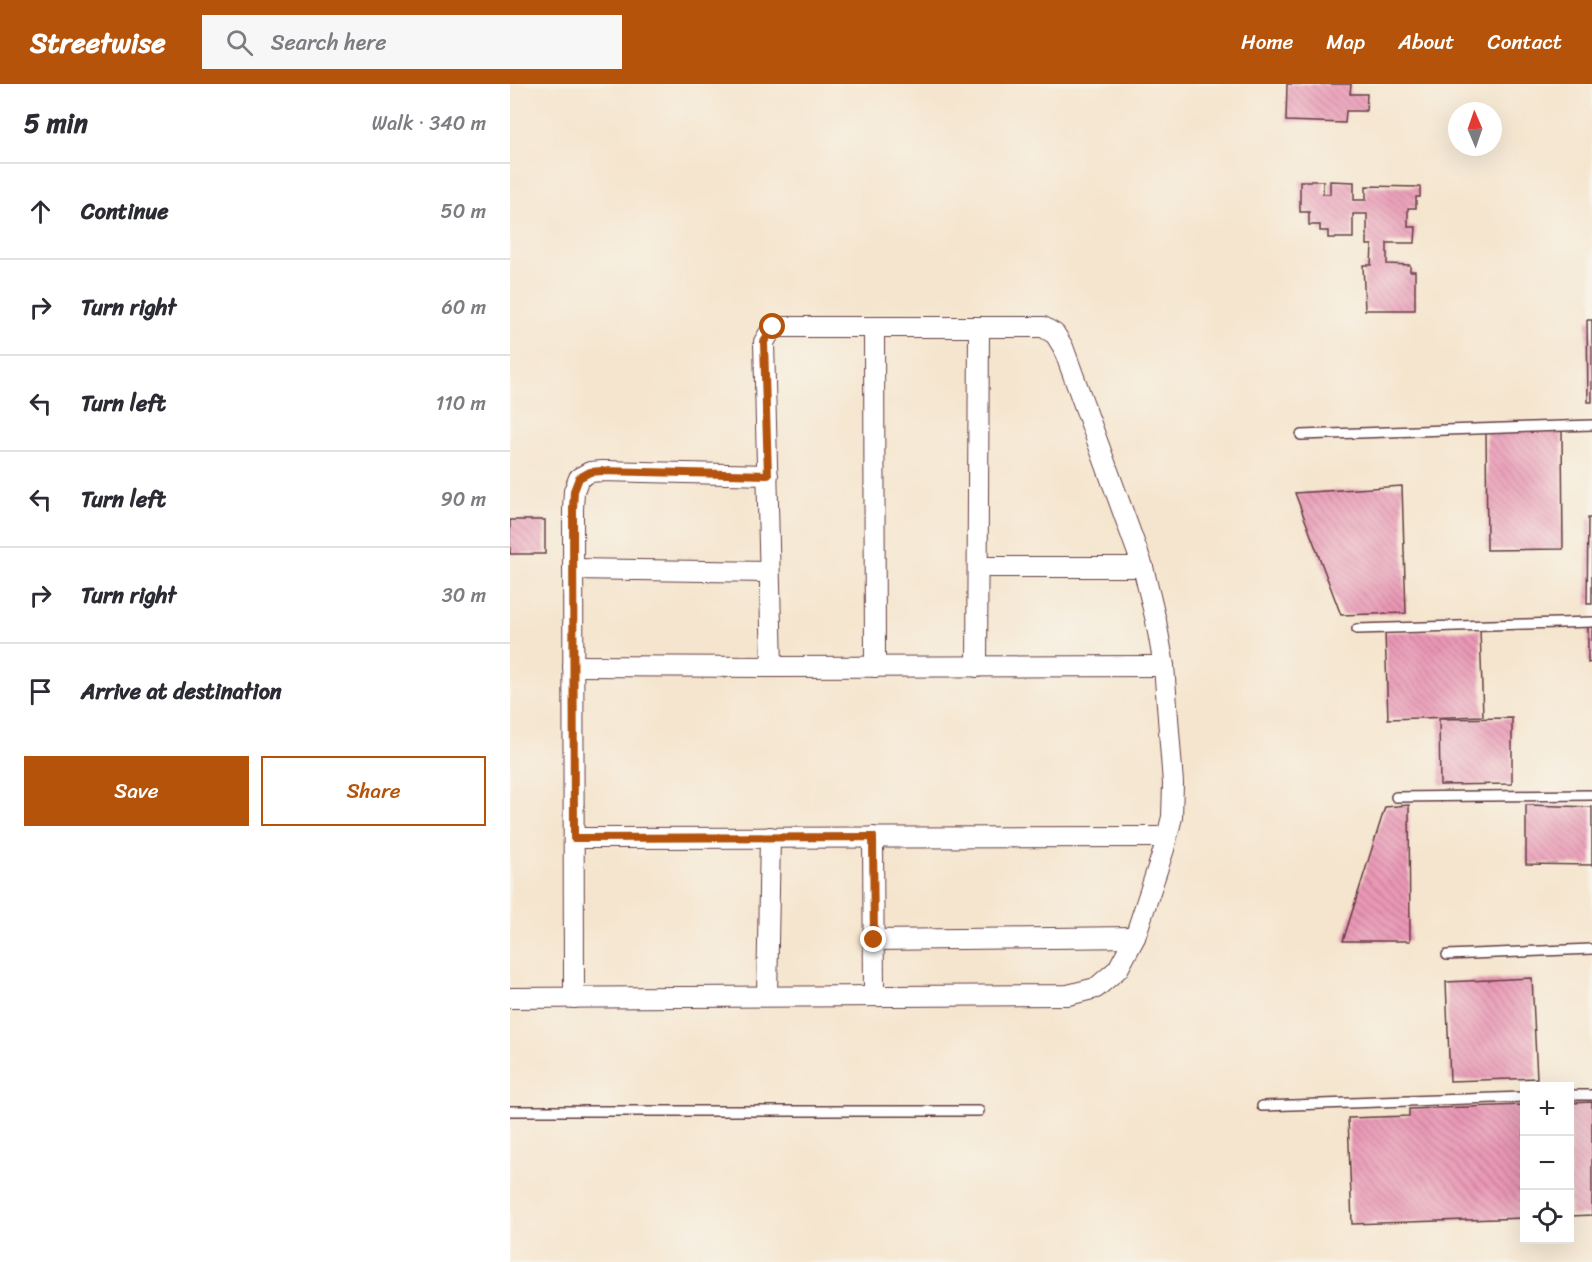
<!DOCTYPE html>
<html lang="en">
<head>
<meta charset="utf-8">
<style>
	:root { --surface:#fff; --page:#f7f7f7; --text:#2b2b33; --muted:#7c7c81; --line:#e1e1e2; --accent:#b45309 }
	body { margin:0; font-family:Sriracha,sans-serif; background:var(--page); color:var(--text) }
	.controls { position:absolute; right:18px; bottom:18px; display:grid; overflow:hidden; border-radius:0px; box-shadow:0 6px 24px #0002 }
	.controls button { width:54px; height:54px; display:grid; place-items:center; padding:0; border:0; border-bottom:2px solid var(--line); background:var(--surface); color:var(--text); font:30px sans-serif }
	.compass { position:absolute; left:938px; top:18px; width:54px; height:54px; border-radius:50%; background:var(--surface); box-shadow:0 6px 24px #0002; rotate:358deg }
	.stop { position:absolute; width:18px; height:18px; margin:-14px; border:4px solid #b45309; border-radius:50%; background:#fff }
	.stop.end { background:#b45309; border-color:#fff; box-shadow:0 2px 6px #0008 }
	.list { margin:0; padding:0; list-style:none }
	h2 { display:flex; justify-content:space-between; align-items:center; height:78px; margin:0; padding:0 24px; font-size:26px }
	h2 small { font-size:20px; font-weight:400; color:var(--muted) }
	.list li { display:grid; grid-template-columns:39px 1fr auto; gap:18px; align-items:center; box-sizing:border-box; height:96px; padding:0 24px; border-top:2px solid var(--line) }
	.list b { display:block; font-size:22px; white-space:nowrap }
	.list em { font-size:20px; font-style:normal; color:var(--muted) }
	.actions { display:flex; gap:12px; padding:18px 24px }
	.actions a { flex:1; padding:14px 0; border:2px solid var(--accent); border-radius:0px; text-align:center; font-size:21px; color:var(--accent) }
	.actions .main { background:var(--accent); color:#fff }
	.icon { flex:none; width:33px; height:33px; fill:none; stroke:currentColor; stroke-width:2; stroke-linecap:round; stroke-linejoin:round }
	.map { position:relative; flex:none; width:1082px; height:1178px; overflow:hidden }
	header { display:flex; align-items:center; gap:36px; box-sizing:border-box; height:84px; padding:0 30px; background:var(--accent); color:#fff }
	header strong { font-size:28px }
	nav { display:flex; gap:33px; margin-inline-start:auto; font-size:21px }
	.search { width:420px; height:54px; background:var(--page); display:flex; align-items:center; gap:15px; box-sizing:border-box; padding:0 21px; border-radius:0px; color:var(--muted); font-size:22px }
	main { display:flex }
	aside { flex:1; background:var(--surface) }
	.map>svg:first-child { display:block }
	.building { fill:url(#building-back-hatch) }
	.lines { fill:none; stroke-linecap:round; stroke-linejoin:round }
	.service-casing { stroke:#643d43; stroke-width:12 }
	.minor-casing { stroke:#643d43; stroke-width:22 }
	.service { stroke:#fff; stroke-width:9 }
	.minor { stroke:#fff; stroke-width:20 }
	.route { stroke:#b45309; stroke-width:8 }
</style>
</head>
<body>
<header>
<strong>Streetwise</strong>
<div class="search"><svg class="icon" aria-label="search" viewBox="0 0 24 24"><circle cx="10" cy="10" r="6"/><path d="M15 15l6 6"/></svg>Search here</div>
<nav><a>Home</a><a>Map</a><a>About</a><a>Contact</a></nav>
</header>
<main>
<aside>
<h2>5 min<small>Walk · 340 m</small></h2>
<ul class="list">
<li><svg class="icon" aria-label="ahead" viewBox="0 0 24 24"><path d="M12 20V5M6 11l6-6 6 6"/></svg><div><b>Continue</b></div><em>50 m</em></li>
<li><svg class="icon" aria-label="right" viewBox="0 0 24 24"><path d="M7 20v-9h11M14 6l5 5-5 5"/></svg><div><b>Turn right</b></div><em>60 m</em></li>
<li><svg class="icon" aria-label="left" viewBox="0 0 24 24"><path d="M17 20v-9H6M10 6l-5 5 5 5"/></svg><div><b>Turn left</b></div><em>110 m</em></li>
<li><svg class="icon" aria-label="left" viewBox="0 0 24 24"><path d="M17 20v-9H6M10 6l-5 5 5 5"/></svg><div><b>Turn left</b></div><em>90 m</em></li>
<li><svg class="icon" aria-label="right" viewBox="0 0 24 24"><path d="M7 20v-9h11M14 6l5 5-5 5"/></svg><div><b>Turn right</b></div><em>30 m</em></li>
<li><svg class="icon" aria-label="arrive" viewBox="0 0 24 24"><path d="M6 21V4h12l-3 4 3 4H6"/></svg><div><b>Arrive at destination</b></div></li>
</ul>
<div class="actions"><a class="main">Save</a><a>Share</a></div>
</aside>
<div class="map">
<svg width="1082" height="1178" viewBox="0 0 1082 1178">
	<defs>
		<pattern id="building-back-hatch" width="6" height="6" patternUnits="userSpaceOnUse" patternTransform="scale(1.5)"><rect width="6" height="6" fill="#ea98b6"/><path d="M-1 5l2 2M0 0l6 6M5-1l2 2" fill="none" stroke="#c07b94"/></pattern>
	</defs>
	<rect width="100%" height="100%" fill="#f7f3e8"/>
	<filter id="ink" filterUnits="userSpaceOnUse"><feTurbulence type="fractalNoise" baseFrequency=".0167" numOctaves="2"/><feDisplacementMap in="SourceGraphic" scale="12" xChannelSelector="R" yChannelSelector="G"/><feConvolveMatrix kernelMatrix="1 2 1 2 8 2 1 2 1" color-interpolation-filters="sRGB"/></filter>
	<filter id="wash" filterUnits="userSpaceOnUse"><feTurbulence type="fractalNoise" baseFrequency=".008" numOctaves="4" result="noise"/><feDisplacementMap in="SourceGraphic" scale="24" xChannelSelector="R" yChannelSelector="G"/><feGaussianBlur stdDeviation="1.35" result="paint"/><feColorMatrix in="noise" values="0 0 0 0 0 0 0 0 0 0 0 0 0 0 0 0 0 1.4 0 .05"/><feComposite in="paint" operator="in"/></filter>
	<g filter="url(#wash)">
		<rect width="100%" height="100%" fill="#f5e5ce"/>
		<g id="blocks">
			<g class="building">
				<polygon points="777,0 841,0 840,10 857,10 856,27 836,27 835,39 776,37"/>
				<polygon points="790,97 813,97 813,110 820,110 820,97 844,98 844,116 856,116 856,102 910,103 910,113 906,113 906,124 898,124 898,143 906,143 905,159 877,159 877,180 900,181 900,187 905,187 905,226 855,226 853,181 861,181 862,161 857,161 857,130 843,130 843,154 818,154 818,147 810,147 810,141 799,141 799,128 790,128"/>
				<polygon points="1077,236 1082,236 1082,318 1078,318"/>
				<polygon points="976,347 1052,347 1053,465 977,466"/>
				<polygon points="892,402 896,529 831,531 785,409"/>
				<polygon points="1078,434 1082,434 1082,520 1077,520"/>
				<rect x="0" y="436" width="35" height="34"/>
				<polygon points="1078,543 1082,543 1082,578 1078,579"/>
				<polygon points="970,546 973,632 878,635 875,548"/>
				<polygon points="1002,634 1002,700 930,701 929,635"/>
				<polygon points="899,721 900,857 833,857 875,723"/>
				<polygon points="1016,721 1082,723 1082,781 1016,780"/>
				<polygon points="1022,894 1027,994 940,997 936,898"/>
				<polygon points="1082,1018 1082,1131 1060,1132 1060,1019"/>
				<polygon points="1014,1021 1014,1134 842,1140 838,1034 899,1032 899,1025"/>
			</g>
		</g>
	</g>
	<g filter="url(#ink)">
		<use href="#blocks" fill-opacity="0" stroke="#643d43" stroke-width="1.5"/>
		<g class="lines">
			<defs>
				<g id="service">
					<polyline points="791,351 1082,341"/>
					<polyline points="847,545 1082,538"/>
					<polyline points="886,713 1082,711"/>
					<polyline points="937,871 1082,865"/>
					<polyline points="1060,1011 1082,1011"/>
					<polyline points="752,1022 1014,1013"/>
					<polyline points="0,1027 469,1027"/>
				</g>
				<g id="minor">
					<polyline points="364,243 365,583"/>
					<polyline points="468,483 633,483"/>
					<polyline points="63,485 259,488"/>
					<polyline points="63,582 262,583 654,582"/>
					<polyline points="467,583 469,244"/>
					<polyline points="363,753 364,912"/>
					<polyline points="64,754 657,753"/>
					<polyline points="364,856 625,853"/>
					<polyline points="257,912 260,753"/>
					<polyline points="0,914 558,911 586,904 608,885 625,853 654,765 662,733 663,699 654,582 646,537 633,483 553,263 545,250 533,243 263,243 254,258 262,583"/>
					<polyline points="64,914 63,425 64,407 69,394 80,388 92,387 258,391"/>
				</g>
			</defs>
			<use href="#service" class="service-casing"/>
			<use href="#minor" class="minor-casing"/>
			<use href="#service" class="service"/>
			<use href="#minor" class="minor"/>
		</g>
	</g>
	<g class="lines" filter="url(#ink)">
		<polyline class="route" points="263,243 254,258 258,391 92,387 80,388 69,394 64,407 63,425 64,754 363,753 364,856"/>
	</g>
</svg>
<div class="controls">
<button>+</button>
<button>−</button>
<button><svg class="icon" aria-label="locate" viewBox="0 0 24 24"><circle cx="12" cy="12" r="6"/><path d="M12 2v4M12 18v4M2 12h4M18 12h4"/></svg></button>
</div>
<svg class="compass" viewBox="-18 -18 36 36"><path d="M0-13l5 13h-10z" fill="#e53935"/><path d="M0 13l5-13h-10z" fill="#7c7c81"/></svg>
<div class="stop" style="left:263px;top:243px"></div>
<div class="stop end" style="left:364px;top:856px"></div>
</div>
</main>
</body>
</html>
